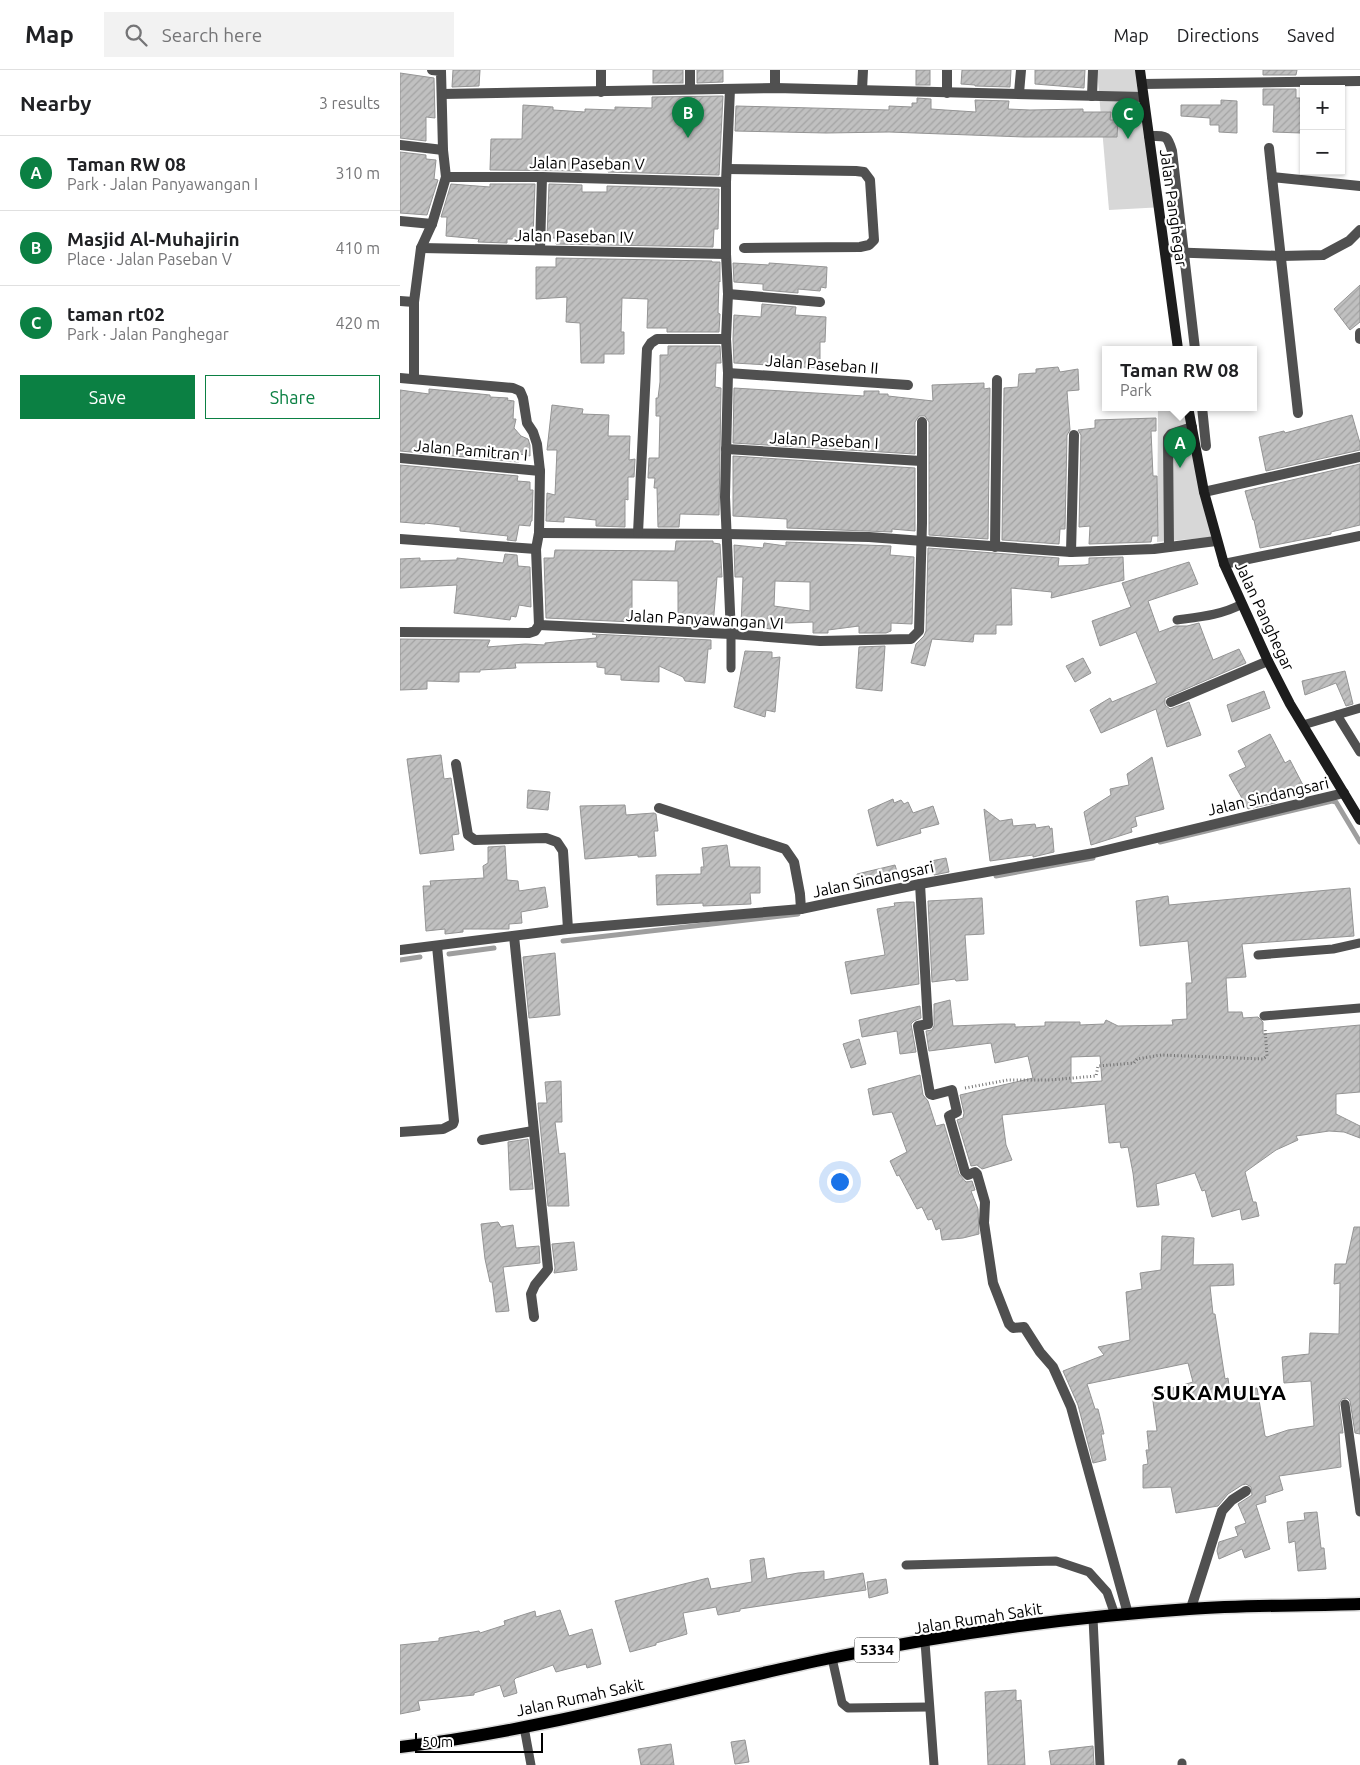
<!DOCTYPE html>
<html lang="en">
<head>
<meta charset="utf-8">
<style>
	:root { --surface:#fff; --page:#f2f2f2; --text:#202124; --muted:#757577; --line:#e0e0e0; --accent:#0b8043 }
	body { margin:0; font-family:Ubuntu,sans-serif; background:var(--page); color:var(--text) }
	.controls { position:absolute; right:15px; top:15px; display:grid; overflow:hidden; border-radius:0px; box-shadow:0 1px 4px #0004 }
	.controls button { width:45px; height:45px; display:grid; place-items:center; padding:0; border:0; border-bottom:1px solid var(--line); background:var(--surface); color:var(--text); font:25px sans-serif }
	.scale { position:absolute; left:15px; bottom:12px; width:128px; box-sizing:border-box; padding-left:5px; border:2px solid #000; border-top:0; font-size:14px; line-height:18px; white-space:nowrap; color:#000; -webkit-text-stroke:4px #fff; paint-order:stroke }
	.you { position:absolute; left:439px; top:1111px; width:18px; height:18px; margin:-12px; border:4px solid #fff; border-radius:50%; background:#1a73e8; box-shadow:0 0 0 8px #1a73e833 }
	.badge { display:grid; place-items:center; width:32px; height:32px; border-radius:50%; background:var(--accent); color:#fff; font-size:16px; font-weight:700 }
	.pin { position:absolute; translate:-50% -41px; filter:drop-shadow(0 1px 2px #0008) }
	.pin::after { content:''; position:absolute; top:26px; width:18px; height:15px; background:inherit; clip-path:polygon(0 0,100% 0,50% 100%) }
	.popup { position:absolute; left:702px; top:276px; width:155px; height:65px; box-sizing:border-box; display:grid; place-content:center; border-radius:0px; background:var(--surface); filter:drop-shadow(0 1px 4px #0005); font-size:16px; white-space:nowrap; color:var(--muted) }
	.popup b { font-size:19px; color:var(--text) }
	.popup::after { content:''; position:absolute; left:50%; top:100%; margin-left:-10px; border:10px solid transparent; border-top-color:var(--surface) }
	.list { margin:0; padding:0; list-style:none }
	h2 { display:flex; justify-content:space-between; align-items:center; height:65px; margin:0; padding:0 20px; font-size:21px }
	h2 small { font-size:16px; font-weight:400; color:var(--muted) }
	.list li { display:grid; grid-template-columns:32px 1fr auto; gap:15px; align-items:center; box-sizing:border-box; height:75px; padding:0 20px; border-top:1px solid var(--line) }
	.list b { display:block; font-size:19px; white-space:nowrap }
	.list p { margin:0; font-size:16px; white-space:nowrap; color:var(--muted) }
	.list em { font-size:16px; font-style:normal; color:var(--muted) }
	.actions { display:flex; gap:10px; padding:15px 20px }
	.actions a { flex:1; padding:11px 0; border:1px solid var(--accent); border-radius:0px; text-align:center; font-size:18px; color:var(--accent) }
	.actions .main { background:var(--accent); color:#fff }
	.icon { flex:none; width:28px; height:28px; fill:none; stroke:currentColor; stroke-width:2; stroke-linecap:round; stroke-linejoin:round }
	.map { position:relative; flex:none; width:960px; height:1695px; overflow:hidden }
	header { display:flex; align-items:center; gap:30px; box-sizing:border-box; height:70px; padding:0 25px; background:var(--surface); border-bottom:1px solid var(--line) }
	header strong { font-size:24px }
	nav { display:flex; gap:28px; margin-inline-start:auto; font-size:18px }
	.search { width:350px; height:45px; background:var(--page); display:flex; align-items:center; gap:12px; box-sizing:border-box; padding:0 18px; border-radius:0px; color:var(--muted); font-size:19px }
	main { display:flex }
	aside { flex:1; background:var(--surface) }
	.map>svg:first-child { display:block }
	.green { fill:#d7d7d7 }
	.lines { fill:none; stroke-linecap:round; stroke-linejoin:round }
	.stream { stroke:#9e9e9e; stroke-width:5 }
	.building { fill:url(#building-hatch); stroke:#949494; fill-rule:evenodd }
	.primary-casing { stroke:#dbdbdb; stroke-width:15 }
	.path { stroke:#727272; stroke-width:3; stroke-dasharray:1 2.5; stroke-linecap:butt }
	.lane { stroke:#505050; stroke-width:9 }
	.street { stroke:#505050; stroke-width:10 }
	.secondary { stroke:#1d1d1d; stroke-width:10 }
	.primary { stroke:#000; stroke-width:12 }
	.labels { text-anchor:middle; stroke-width:4.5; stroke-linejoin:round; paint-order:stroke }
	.shield { fill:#fff; stroke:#4c4c4c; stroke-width:1 }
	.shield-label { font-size:15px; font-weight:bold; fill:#000 }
	.street-label { font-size:16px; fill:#000; stroke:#fff }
	.district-label { font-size:21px; font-weight:bold; letter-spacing:1px; fill:#000; stroke:#fff }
</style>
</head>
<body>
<header>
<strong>Map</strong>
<div class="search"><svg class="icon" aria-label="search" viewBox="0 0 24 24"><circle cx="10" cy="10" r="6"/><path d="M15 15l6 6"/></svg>Search here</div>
<nav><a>Map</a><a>Directions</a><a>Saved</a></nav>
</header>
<main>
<aside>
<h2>Nearby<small>3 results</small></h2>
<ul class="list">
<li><span class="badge">A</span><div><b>Taman RW 08</b><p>Park · Jalan Panyawangan I</p></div><em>310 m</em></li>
<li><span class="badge">B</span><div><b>Masjid Al-Muhajirin</b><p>Place · Jalan Paseban V</p></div><em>410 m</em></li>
<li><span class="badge">C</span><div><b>taman rt02</b><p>Park · Jalan Panghegar</p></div><em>420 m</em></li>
</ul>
<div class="actions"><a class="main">Save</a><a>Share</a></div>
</aside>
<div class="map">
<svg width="960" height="1695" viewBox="0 0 960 1695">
	<defs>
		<pattern id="building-hatch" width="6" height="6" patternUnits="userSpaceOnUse" patternTransform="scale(1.25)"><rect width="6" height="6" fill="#c0c0c0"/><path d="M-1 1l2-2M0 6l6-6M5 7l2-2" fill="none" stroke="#a3a3a3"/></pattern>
	</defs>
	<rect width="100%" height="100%" fill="#fff"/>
	<g class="green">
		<polygon points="697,0 744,0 764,137 709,140"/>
		<polygon points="758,337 789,337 815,467 757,472"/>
	</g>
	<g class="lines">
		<g class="stream">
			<polyline points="760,772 932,731 936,732 960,772"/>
			<polyline points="596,806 693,788"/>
			<polyline points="163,871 398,844"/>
			<polyline points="49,884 94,878"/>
			<polyline points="0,890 20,887"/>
		</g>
	</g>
	<g class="building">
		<polygon points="53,0 80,0 79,16 52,17"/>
		<rect x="253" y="0" width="30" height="13"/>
		<polygon points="297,0 323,0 323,12 297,13"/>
		<rect x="516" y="0" width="14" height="15"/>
		<polygon points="562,0 611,0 610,17 575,16 575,15 561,14"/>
		<polygon points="635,0 685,0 684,18 635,14"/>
		<polygon points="863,0 897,0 896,5 863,5"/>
		<polygon points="0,3 34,8 35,48 26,47 26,71 0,68"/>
		<polygon points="863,19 896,19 896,28 900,28 901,63 873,62 874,35 863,35"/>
		<polygon points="323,26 319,105 208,102 208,96 182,96 182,101 90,100 91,69 122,69 123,35 153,37 153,40 185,42 185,39 215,40 215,37 252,38 252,27"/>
		<polygon points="517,28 531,29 531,39 545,40 576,42 575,30 609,31 608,39 630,40 683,39 683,42 711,42 710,50 718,50 717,67 624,67 489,62 426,63 335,61 336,36 489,40 489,36 512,37 512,33 517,33"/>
		<polygon points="821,30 837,31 837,63 819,62 819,55 810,55 810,48 781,46 781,35 821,35"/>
		<polygon points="0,82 26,85 26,89 36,90 34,109 38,110 27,145 0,143"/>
		<polygon points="51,114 90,117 90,114 135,114 133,167 127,167 127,169 107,169 107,173 78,172 79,169 46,166 47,147 41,147"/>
		<polygon points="149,114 182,115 182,122 207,122 207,116 319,119 318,159 314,159 313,177 156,174 155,168 147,168"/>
		<polygon points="156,188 312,191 312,192 320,192 320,212 319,211 318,243 320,244 319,262 267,262 267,258 247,258 248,229 222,228 221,262 224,262 224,284 204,284 204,293 181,293 180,253 166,252 167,227 136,229 136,197 156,197"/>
		<polygon points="333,193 369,195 369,193 427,197 426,218 421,217 420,221 398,219 398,223 363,220 363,214 334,212"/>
		<polygon points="960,215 960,252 950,260 934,239"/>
		<polygon points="362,234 396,237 395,245 426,247 425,272 420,272 420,298 334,293 333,269 334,245 361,247"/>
		<polygon points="268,276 320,276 321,293 316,293 315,317 321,318 319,445 280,444 279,457 258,457 257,418 254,418 255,408 248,408 249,388 259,388 260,346 256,346 256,328 258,328 260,312 260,285 268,285"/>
		<polygon points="658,297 660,302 678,299 679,320 667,321 670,360 667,365 665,459 660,459 659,474 602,470 604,318 618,317 619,304 636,303 636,299"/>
		<polygon points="584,313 584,319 590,318 588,469 529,465 529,352 525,346 519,346 515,352 515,384 333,373 334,318 464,326 464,321 479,321 479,324 488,324 488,326 533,331 532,315"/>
		<polygon points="29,319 90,325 90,327 108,328 107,330 114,331 113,349 116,349 114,358 121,366 128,369 130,375 130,386 120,384 119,392 0,381 0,320 29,324"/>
		<polygon points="152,335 183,339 182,344 209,345 208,366 230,366 229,390 235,389 234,407 228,407 228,430 225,429 225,457 196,456 196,450 164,447 164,452 146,451 147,423 155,425 157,380 147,380"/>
		<polygon points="952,345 960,373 960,380 866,401 859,367 884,361 885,363"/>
		<polygon points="756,348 756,361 751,361 753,406 757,406 758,466 752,466 751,472 689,474 690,456 679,457 681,365 678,360 695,358 695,350"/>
		<polygon points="333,386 515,398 515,461 492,459 492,462 387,458 387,449 333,446"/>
		<polygon points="960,394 960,455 931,462 931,464 860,478 854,450 853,450 845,421"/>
		<polygon points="0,395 118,406 117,411 130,412 130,420 133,420 132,451 131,451 130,456 119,455 116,471 107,470 108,466 60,461 60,457 25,453 25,454 0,452"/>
		<polygon points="276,471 313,471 313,473 320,474 322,507 317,507 313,556 278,555 278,511 232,510 232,552 146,548 144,488 154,488 155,480 275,481"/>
		<path d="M386 472 491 476 490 485 514 487 512 554 491 553V561L486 563H459V556L428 560V563H413V552L389 553 372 551 371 559 341 555 343 507H335L334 475 363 478 364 473 386 476ZM375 511 410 512V541L374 536Z"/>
		<polygon points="528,478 659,488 658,496 685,495 689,494 689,488 723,487 724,510 651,528 652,522 611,518 612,555 596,555 596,564 574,564 573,572 532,569 525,596 511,593 516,574 524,566 526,561"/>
		<polygon points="105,484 117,485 118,496 130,497 131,537 119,535 116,547 111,546 110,550 54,543 57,515 0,518 0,489 20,488 20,491 57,490 57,488 103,493"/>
		<polygon points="789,492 798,514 748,531 759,562 775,556 787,556 799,553 813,590 839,579 846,593 765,628 765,635 770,639 789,632 801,665 767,677 756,639 701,663 690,640 710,628 712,632 757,613 736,562 700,576 692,551 731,537 722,513"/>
		<polygon points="192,564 311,570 311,579 308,579 305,613 285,611 283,607 259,596 259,612 221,610 221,605 205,604 205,598 197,597 197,592 115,593 116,598 80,600 80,602 59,602 59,612 27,611 27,619 0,620 0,569 90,570 87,577 125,574 145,575 145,573 196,568 197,565"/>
		<polygon points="485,576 482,621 456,618 459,577"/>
		<polygon points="345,581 372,582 372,588 380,587 375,642 366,640 365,647 334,637"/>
		<polygon points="683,588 691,603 675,612 666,596"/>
		<polygon points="945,601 953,634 946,636 936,613 905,625 902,611"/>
		<polygon points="864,621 870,638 832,652 827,635"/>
		<polygon points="870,664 885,693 890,690 904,717 875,733 853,738 852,737 848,739 829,705 846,697 838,681"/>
		<polygon points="41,685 44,709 51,708 59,764 52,765 54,780 20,784 7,689"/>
		<polygon points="752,687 764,739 735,747 737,756 731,758 732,762 691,775 684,742 711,725 710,719 729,715 727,704"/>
		<polygon points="128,720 150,722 148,740 127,738"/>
		<polygon points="493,729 494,733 501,730 504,734 508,732 513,743 533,736 539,754 520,759 521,763 477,776 468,740"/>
		<polygon points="225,735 226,745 254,743 256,744 258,761 254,761 256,786 238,787 238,785 185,789 180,736"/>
		<polygon points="584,739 600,751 612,749 613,756 635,754 636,758 649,756 650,759 652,758 654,782 633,787 633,785 590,791"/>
		<polygon points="327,775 330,797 360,797 360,823 350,823 351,834 303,836 303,833 257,835 256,805 301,804 301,797 304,797 302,778"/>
		<polygon points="105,776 107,810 118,811 119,821 145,817 148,837 121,842 122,853 109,854 109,859 63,859 63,862 45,864 45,859 26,861 23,816 31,816 30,811 84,808 83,796 88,793 88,777"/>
		<polygon points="546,788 549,802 534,805 531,791"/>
		<polygon points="495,795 499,808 459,814 457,804"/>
		<path d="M950 818 954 866 842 874 846 907 826 908 828 942H842L843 948 858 947 863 952V964L960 955V1022L936 1024V1044L960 1056V1068L944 1062 929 1061 896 1066 898 1070 876 1080 845 1102 853 1132H856L859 1146 842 1150 840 1139 812 1147 805 1120 802 1121 795 1103 756 1114 759 1135 737 1137 733 1103 728 1077 721 1078 720 1072 709 1073 705 1034 602 1045 606 1075 612 1090 582 1099 577 1095 571 1096 557 1050 563 1048 564 1043 560 1025 633 1008 628 986 595 993 591 973 529 981 526 961 532 960 534 956V934L550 930 553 956 602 954H615V957L645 956V952H680V955L704 954 706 950 718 956 773 955 772 950 787 949 786 913H792L788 871 740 876 736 831 768 826 769 835ZM700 986 702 1011 671 1013V987Z"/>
		<polygon points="582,828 584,864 565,865 568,910 556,911 555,909 532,912 528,831"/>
		<polygon points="506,832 514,832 519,914 451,924 445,892 485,885 477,839 495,836 494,833"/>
		<polygon points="155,883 160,945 129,948 123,887"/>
		<polygon points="520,936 521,948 514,951 511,954 516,982 500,984 497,961 462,967 459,950"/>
		<polygon points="459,969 466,994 451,998 443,974"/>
		<polygon points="520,1005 523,1025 528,1031 536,1056 544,1054 559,1104 566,1112 572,1111 575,1120 571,1121 578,1139 579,1164 563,1168 542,1170 540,1158 536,1160 532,1149 528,1150 522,1137 517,1139 499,1105 497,1106 490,1091 507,1082 492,1042 473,1045 468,1019"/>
		<polygon points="161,1011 162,1052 155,1052 159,1084 165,1083 169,1136 148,1136 138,1033 147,1033 145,1012"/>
		<polygon points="128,1069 133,1119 110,1120 108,1072"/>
		<polygon points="98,1152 101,1157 113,1155 116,1178 139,1176 140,1193 103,1197 109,1241 96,1242 92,1212 90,1212 85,1189 81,1154"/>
		<polygon points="954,1157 960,1157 960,1364 955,1363 950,1331 947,1328 942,1329 939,1334 943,1363 939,1363 941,1397 879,1406 883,1420 865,1426 866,1432 856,1435 870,1479 845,1488 842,1479 819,1489 817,1481 819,1472 838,1466 835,1457 846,1453 838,1434 852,1425 851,1417 846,1414 842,1415 828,1424 818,1436 776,1443 771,1417 743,1418 743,1395 748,1394 746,1380 749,1380 747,1361 757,1361 752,1324 793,1312 788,1293 687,1314 695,1339 698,1339 701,1351 704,1364 701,1364 706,1390 693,1393 678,1335 663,1301 704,1285 698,1277 730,1270 726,1222 742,1219 740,1203 761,1200 762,1166 794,1168 793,1195 833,1194 834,1215 810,1216 813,1244 815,1244 825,1309 828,1308 830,1323 857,1318 865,1366 867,1367 888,1360 914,1356 911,1311 884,1313 882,1287 909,1284 910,1263 939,1264 940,1213 934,1214 935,1194 946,1194"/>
		<polygon points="174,1172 177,1200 154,1203 155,1198 152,1174"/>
		<polygon points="917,1442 921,1478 924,1478 926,1499 898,1501 895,1471 889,1473 887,1452 905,1450 904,1443"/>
		<polygon points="364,1488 367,1509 398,1503 424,1501 424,1510 463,1503 466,1520 340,1539 340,1541 318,1545 316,1537 283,1543 287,1564 256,1573 256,1575 230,1582 215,1531 308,1508 311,1519 352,1512 350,1490"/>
		<polygon points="486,1509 488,1523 469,1528 467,1512"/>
		<polygon points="160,1540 169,1566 192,1559 201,1594 187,1598 186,1594 156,1602 153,1595 116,1608 114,1610 117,1623 104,1627 100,1615 74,1623 74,1625 18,1631 20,1640 0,1644 0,1575 39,1571 39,1568 79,1561 80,1563 105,1555 104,1551 135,1541 136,1547"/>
		<polygon points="616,1620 616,1631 621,1630 625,1695 588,1695 585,1622"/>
		<polygon points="345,1670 349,1692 335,1694 331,1672"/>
		<polygon points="271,1674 274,1695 241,1695 238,1679"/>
		<polygon points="693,1676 694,1695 651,1695 649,1681"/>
	</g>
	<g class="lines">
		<defs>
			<path id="primary" d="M0 1677C146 1660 287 1618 431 1588 546 1564 671 1547 789 1539 846 1535 903 1536 960 1534"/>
		</defs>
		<use href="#primary" class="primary-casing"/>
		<polyline class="path" points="565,1018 608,1010 650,1010 696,1006 698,996 734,993 737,989 761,985 863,989 867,986 865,958"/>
		<g class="lane">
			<path d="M777 550C799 547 822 545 842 534"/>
			<polyline points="331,598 331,564"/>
			<polyline points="937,645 960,682"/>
			<polyline points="903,655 960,638"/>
			<polyline points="858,885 933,879 960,873"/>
			<polyline points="864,946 960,938"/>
			<polyline points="945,1334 960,1442"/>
			<polyline points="506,1495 656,1491 689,1502 707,1522 715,1545"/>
			<polyline points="693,1548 700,1695"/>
			<polyline points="525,1572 534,1695"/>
			<polyline points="432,1588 442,1633 448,1638 529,1637"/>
			<polyline points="124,1657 131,1695"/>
			<polyline points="782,1693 782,1695"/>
		</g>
		<g class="street">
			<polyline points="742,14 960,11"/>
			<polyline points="375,18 375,0"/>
			<polyline points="290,19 290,0"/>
			<polyline points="330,19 326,112 326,184 328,224 326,269 328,303 325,427 331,564"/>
			<polyline points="462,20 463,0"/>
			<polyline points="201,22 201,0"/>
			<polyline points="547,23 547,0"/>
			<polyline points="619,23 621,0"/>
			<polyline points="42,24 375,18 743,27"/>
			<polyline points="692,26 693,0"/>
			<path d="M749 66C766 66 767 64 772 81L795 279"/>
			<polyline points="0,75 43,80"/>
			<polyline points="869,78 872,107"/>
			<polyline points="327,99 456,101 464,102 470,110 474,170 469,175 460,177 344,178"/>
			<polyline points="46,107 142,107 326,112"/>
			<polyline points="0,151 32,154"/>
			<polyline points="21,178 326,184"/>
			<polyline points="140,180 142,107"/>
			<polyline points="765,182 881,186 923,185 949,171 960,160"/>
			<polyline points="328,224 420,232"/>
			<polyline points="0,231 14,232"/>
			<polyline points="960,263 960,269"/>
			<polyline points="328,303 508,315"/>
			<polyline points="0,308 113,318 120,321 123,328 127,353 133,362 137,374 140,401 139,463 136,479 139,555"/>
			<polyline points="14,309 14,232 21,178 32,154 46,107 43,80 41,1 32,0"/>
			<polyline points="802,337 806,376"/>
			<polyline points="898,343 872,107 960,116"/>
			<polyline points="326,379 521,391"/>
			<polyline points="0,388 140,401"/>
			<polyline points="804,422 960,387"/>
			<polyline points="139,463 326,464 469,467 671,482 754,479 816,471"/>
			<polyline points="238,463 247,279 251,273 257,269 326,269"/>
			<polyline points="0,469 136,479"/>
			<polyline points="595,477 597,310"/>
			<polyline points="769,477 768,368 771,364 792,357"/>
			<polyline points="671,482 674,365"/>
			<polyline points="824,494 960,466"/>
			<polyline points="139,555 331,564 420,571 511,569 519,561 522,453 522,352"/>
			<polyline points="0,562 129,563 135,561 139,555"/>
			<polyline points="771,632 868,591"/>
			<polyline points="56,694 68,765 75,770 146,768 157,772 163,781 168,859"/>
			<polyline points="259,738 385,779 394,792 400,824 401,839"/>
			<polyline points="520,814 528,954 518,956 530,1024 533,1025 552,1020 557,1042 549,1046 565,1102 568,1105 575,1102 577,1104 585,1132 584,1153 593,1213 609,1254 613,1258 624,1257 640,1282 653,1297 671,1337 728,1544"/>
			<polyline points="114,866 148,1199 135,1215 131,1224 134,1247"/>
			<polyline points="0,880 168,859 401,839 520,814 694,783 944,723"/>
			<polyline points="0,1062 43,1059 53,1054 54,1051 37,876"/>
			<polyline points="82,1070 133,1061"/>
			<polyline points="791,1538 822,1441 832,1430 846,1421"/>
		</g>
		<g class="secondary">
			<polyline points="740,0 778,279"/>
			<polyline points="788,337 804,422 824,494 868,591 890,634 960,750"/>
		</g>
		<use href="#primary" class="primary"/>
	</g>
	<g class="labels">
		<rect class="shield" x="454.5" y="1567.5" width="45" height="25" rx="4"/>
		<g class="shield-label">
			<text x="477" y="1585">5334</text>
		</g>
		<g class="street-label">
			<text transform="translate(187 93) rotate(1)" y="6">Jalan Paseban V</text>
			<text transform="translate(774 138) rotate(82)" y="6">Jalan Panghegar</text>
			<text transform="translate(174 166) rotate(1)" y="6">Jalan Paseban IV</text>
			<text transform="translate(422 294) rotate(4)" y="6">Jalan Paseban II</text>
			<text transform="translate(424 370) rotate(3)" y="6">Jalan Paseban I</text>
			<text transform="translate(71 380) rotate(5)" y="6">Jalan Pamitran I</text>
			<text transform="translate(865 546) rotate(65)" y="6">Jalan Panghegar</text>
			<text transform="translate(305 549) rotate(3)" y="6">Jalan Panyawangan VI</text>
			<text transform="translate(868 726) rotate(-13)" y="6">Jalan Sindangsari</text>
			<text transform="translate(473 809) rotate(-12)" y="6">Jalan Sindangsari</text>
			<text transform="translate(578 1548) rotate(-9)" y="6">Jalan Rumah Sakit</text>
			<text transform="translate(180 1627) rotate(-12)" y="6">Jalan Rumah Sakit</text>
		</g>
		<g class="district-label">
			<text x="820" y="1330">SUKAMULYA</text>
		</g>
	</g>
</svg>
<div class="controls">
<button>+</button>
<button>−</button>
</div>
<div class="scale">50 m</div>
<div class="you"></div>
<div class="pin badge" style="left:780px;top:398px">A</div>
<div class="popup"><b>Taman RW 08</b>Park</div>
<div class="pin badge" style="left:288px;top:68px">B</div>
<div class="pin badge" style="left:728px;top:69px">C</div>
</div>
</main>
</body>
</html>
